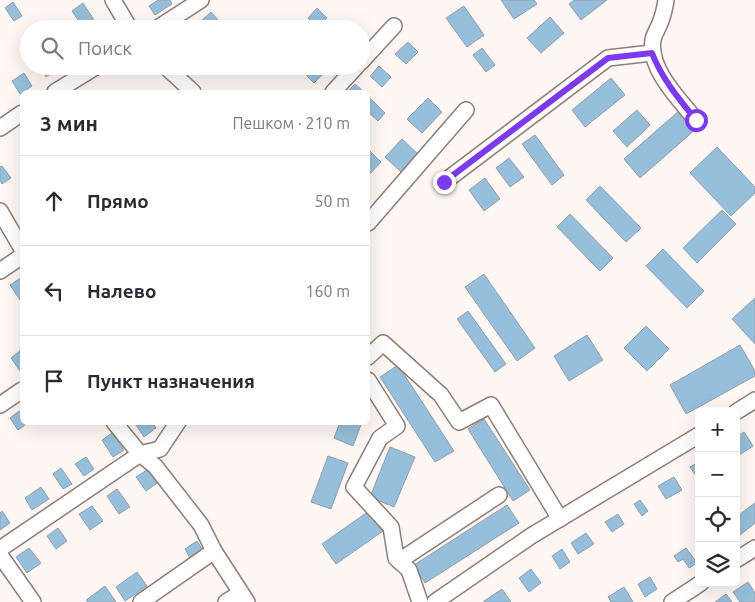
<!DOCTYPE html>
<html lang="ru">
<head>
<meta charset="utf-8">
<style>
	:root { --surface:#fff; --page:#f2f2f3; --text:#2b2b33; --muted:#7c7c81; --line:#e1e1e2 }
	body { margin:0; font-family:Ubuntu,sans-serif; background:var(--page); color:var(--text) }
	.controls { position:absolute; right:15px; bottom:15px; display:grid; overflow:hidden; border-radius:8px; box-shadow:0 5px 20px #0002 }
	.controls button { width:45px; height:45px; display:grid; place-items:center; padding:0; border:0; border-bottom:1px solid var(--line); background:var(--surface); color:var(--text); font:25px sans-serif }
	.stop { position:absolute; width:15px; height:15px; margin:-11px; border:4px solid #7c3aed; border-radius:50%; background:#fff }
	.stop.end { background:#7c3aed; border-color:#fff; box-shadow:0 1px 5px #0008 }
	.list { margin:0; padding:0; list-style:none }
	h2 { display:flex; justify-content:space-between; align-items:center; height:65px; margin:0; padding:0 20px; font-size:21px }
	h2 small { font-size:16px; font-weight:400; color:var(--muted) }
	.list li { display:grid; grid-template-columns:32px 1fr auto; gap:15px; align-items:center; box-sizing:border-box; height:90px; padding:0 20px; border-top:1px solid var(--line) }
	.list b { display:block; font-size:19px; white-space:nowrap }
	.list em { font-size:16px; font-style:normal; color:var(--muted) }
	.icon { flex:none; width:28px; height:28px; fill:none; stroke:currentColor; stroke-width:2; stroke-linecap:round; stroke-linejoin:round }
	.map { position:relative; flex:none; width:755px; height:602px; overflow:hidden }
	.search { position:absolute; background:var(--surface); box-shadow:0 5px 20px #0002; left:20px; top:20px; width:350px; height:55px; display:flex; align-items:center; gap:12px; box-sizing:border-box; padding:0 18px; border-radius:28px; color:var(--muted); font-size:19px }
	.panel { position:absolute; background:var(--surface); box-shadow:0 5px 20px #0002; left:20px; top:90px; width:350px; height:335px; border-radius:8px }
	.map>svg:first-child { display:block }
	.building { fill:#97beda; stroke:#91a0aa }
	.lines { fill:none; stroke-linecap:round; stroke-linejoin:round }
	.minor-casing { stroke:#8f7e78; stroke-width:18 }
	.minor { stroke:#fff; stroke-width:15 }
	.route { stroke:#7c3aed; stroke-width:6 }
</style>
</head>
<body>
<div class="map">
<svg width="755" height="602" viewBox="0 0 755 602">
	<rect width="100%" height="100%" fill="#fef7f4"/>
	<g class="building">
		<polygon points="158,0 170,0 172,4 155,15 149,6"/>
		<polygon points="501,0 534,0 537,4 514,19"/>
		<polygon points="574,0 607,0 581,20 569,4"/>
		<polygon points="13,2 22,16 14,21 5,8"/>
		<polygon points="83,3 98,26 94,29 84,29 72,11"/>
		<polygon points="464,6 484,35 467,47 446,18"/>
		<polygon points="317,8 327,18 318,28 308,18"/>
		<polygon points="211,12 226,29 192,29"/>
		<polygon points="550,17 564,33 541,53 527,38"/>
		<polygon points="408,42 418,52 406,64 395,54"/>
		<polygon points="482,48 495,65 486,72 473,55"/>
		<polygon points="40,66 62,66 46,77"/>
		<polygon points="313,66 315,66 323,74 314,83 305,74"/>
		<polygon points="379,66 391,77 382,87 370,76"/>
		<polygon points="24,73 32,86 20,94 12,81"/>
		<polygon points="611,78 625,95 585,127 572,110"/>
		<polygon points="355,84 364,92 347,92"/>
		<polygon points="368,96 385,113 378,121 368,112"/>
		<polygon points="428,98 442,112 422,133 407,119"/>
		<polygon points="637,110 650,125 627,147 613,131"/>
		<polygon points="680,110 696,129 640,178 624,159"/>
		<polygon points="535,135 564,175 552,185 522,144"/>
		<polygon points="402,139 418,154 401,172 385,157"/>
		<polygon points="717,147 755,187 755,193 731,216 690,173"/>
		<polygon points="370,151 381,162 368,176 368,153"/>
		<polygon points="509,158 524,177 510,187 496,168"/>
		<polygon points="2,166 11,178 2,184 0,180 0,167"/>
		<polygon points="485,178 500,199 484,211 469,190"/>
		<polygon points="600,186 641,228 626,242 586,200"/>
		<polygon points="722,210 736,224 697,263 683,248"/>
		<polygon points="570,214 613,258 600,271 557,227"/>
		<polygon points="663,249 704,291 687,308 646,266"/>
		<polygon points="484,274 535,348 517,361 465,287"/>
		<polygon points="22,277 22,298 20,300 10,285"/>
		<polygon points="755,298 755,344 732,319"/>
		<polygon points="468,311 506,364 495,372 457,319"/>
		<polygon points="646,326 669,349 647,371 624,348"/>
		<polygon points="587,335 603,360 569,381 554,356"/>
		<polygon points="740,345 755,371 755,376 686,414 670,385"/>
		<polygon points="22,349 22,374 11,358"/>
		<polygon points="398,365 454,451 435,462 380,377"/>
		<polygon points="22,409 22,422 29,422 18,430 10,418"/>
		<polygon points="484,419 530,490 513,501 468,429"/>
		<polygon points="134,422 152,422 156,428 144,437"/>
		<polygon points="340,422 362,422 353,446 334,438"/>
		<polygon points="744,432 753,446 736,457 736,437"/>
		<polygon points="112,433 124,450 113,457 102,440"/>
		<polygon points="390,447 415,457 394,507 370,497"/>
		<polygon points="328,456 348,463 331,509 311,502"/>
		<polygon points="86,457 94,469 84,476 75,464"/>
		<polygon points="699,462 699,479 698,479 690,467"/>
		<polygon points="61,468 72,484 63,489 53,474"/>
		<polygon points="150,468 160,481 146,491 136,477"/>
		<polygon points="674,477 682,490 666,499 658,486"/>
		<polygon points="41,487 49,499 32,510 25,498"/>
		<polygon points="117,489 130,507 119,514 107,496"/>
		<polygon points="640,500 648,511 642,516 634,504"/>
		<polygon points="755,503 755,523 740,535 736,530 736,517"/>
		<polygon points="507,505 519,523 425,583 414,565"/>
		<polygon points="92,506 103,521 90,530 79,514"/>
		<polygon points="2,511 10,523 0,530 0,513"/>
		<polygon points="369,511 383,531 336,564 322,544"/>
		<polygon points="618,514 624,524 612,532 605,522"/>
		<polygon points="58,528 67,541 56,549 47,536"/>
		<polygon points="586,533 594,544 578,554 571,543"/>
		<polygon points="197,541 204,552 191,560 185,549"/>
		<polygon points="29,548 41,563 27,573 16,557"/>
		<polygon points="686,548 697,563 689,568 683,559 678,562 674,556"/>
		<polygon points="562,549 570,562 560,569 552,556"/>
		<polygon points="531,569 541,583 529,592 519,578"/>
		<polygon points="137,572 147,586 125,601 116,587"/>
		<polygon points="650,577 657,589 645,597 638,584"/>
		<polygon points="748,582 755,593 755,602 740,602 733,592"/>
		<polygon points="105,586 116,602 88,602 86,600"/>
		<polygon points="624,587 633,602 611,602 608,597"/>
		<polygon points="502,589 511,602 484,602 484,601"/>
		<polygon points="726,594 732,602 715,602"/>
	</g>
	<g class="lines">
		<defs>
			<g id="minor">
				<polyline points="113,0 130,29"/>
				<path d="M666 0C665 7 663 16 660 23 658 29 654 34 653 40 648 69 680 100 696 120"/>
				<polyline points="156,29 201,0"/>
				<polyline points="361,62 394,26"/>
				<polyline points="165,66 193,92"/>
				<polyline points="55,92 97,66"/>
				<polyline points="333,92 357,66"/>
				<polyline points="0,128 22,113"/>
				<polyline points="444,182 608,58 652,53"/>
				<polyline points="0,211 22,249"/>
				<polyline points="368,223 466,110"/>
				<polyline points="0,271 22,256"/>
				<polyline points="368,357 383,343 441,395 459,422 491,405 560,519"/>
				<polyline points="368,380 397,426 380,438 354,487 391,527 396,558 409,570 420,602"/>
				<polyline points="0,405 22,390"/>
				<polyline points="736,412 755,400"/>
				<polyline points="114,422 140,454 155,466 201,525 214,551 247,602"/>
				<polyline points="0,549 140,454 160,449 178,422"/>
				<polyline points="0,555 33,602"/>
				<polyline points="736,560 755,548"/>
				<polyline points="399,561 499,495"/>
				<polyline points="141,602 214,551"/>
				<polyline points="226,602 240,593"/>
				<polyline points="435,602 531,536 699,435"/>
				<polyline points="672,602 701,583"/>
			</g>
		</defs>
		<use href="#minor" class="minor-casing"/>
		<use href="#minor" class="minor"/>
	</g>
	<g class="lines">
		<path class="route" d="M444 182 608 58 652 53C662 79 679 99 696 120"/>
	</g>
</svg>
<div class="controls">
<button>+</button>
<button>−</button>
<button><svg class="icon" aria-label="locate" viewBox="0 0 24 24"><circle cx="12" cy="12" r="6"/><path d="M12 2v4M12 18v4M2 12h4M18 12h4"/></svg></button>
<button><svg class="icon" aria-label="layers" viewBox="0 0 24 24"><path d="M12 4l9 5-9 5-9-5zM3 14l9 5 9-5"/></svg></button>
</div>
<div class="stop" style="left:696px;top:120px"></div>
<div class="stop end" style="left:444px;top:182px"></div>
<div class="search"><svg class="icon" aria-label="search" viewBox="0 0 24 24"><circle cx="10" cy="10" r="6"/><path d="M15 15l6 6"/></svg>Поиск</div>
<section class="panel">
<h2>3 мин<small>Пешком · 210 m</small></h2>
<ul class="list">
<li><svg class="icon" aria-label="ahead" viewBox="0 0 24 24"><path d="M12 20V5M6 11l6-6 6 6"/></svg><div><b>Прямо</b></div><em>50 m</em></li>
<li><svg class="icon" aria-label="left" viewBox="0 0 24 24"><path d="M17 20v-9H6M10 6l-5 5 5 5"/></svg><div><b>Налево</b></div><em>160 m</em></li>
<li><svg class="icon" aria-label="arrive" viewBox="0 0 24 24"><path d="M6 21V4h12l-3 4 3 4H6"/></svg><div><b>Пункт назначения</b></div></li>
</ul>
</section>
</div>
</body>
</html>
